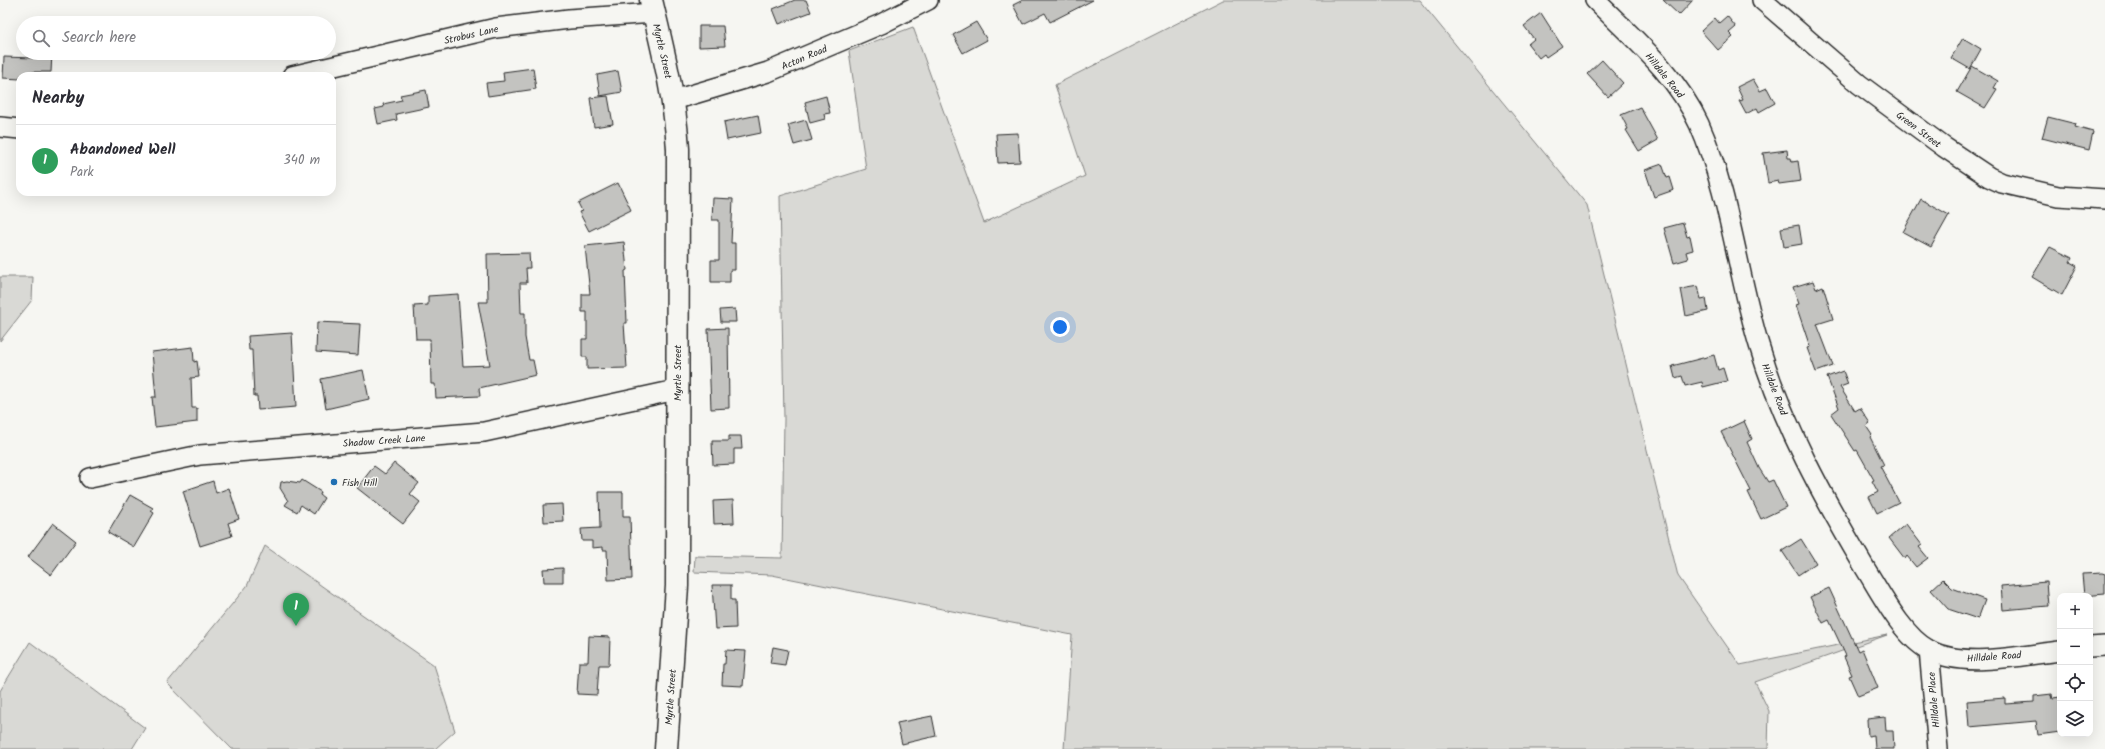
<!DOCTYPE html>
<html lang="en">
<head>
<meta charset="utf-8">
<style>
	:root { --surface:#fff; --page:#f7f7f7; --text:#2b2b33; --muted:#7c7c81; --line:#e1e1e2; --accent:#1f6fb2 }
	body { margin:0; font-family:Kalam,sans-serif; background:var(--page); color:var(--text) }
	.controls { position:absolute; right:12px; bottom:12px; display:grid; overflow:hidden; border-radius:8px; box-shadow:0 4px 16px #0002 }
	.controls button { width:36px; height:36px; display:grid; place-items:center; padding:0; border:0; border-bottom:1px solid var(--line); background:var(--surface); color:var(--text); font:20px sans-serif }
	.you { position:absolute; left:1060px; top:327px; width:14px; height:14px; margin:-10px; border:3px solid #fff; border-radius:50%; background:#1a73e8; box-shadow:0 0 0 6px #1a73e833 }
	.badge { display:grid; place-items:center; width:26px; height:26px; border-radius:50%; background:var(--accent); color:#fff; font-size:13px; font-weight:700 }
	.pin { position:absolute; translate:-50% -33px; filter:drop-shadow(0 1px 2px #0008) }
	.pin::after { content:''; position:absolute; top:21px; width:14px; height:12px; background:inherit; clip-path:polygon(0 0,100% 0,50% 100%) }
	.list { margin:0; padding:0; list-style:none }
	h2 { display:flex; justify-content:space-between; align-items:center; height:52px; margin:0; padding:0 16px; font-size:17px }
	h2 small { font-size:13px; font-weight:400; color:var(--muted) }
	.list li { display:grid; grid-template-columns:26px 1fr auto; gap:12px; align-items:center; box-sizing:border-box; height:72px; padding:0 16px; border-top:1px solid var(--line) }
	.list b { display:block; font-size:15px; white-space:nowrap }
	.list p { margin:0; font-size:13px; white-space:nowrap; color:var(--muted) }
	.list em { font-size:13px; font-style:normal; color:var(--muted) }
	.icon { flex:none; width:22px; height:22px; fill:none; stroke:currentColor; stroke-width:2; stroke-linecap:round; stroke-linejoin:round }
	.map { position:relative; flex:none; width:2105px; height:749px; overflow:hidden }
	.search { position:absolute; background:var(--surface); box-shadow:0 4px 16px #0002; left:16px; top:16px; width:320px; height:44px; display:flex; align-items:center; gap:10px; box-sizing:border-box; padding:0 14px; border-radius:22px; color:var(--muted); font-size:15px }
	.panel { position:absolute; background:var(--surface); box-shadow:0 4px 16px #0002; left:16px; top:72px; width:320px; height:124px; border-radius:12px }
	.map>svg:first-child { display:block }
	.green { fill:#d9d9d5; stroke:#828280 }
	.building { fill:#c3c3c0; stroke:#2b2b2b }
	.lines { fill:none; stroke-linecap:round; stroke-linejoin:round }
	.minor-casing { stroke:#2b2b2b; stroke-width:22 }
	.tertiary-casing { stroke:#2b2b2b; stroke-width:25 }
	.minor { stroke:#f6f6f2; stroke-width:19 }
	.tertiary { stroke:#f6f6f2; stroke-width:22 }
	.poi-dot { fill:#1f6fb2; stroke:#f6f6f2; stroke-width:1.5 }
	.labels { text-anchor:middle; stroke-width:3; stroke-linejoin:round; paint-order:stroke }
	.street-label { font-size:10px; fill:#2b2b2b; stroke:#f6f6f2 }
	.poi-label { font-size:10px; fill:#2b2b2b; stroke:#f6f6f2; text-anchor:start }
</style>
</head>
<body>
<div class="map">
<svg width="2105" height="749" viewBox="0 0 2105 749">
	<rect width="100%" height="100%" fill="#f6f6f2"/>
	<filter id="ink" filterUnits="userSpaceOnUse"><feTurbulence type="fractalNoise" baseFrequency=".025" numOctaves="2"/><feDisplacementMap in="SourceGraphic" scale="8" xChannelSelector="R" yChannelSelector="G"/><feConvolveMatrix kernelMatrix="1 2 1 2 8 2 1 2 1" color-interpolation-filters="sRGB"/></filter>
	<g filter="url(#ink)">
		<g class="green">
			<polygon points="1223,0 1419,0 1587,205 1678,576 1740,665 1887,635 1755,682 1769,711 1768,749 1064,749 1072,635 772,575 694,572 695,556 782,558 784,419 780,196 866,169 849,51 913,27 984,223 1085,176 1055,85"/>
			<polygon points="0,277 33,277 32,300 0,341"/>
			<polygon points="265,546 434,665 455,731 435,749 232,749 167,683 247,586"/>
			<polygon points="30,642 145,728 132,749 0,749 0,691"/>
		</g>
		<g class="building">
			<polygon points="795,0 806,0 811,12 779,24 773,9"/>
			<polygon points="1023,0 1093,0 1050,22 1045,13 1023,24 1013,5"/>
			<polygon points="1663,0 1693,0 1679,15"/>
			<polygon points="1541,13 1562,46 1546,57 1544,54 1539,58 1528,44 1534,39 1524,26"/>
			<polygon points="1727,16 1736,27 1729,33 1733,37 1718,50 1701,31 1715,18 1719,23"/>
			<polygon points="976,22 987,40 963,53 953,35"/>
			<polygon points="699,26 723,26 725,46 699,47"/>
			<polygon points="1963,38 1981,49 1970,69 1951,58"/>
			<polygon points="33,53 52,53 51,72 33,72 33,76 20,76 20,79 3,78 4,57 33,58"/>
			<polygon points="1602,60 1623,83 1608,97 1587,74"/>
			<polygon points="1972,66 1998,81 1994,88 1997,89 1985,108 1957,92"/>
			<polygon points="533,68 536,89 488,96 486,83 504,81 503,72"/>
			<polygon points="618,71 622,92 600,96 597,75"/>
			<polygon points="1753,79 1760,91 1767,88 1775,103 1759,112 1757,108 1746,114 1739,101 1743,100 1737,87"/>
			<polygon points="426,90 429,107 396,114 397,120 378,124 375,109 384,107 383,104 402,100 400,95"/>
			<polygon points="608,96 613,124 594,127 590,98"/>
			<polygon points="826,96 830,113 824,114 825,119 810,123 805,102"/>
			<polygon points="1640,107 1658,140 1639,151 1626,130 1628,129 1621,115"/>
			<polygon points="758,115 761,133 727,140 724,122"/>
			<polygon points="2048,117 2076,124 2075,127 2093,132 2089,150 2042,138"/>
			<polygon points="806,120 812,140 794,145 788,125"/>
			<polygon points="1018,133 1020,162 998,163 996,134"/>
			<polygon points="1787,150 1788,158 1791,158 1792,162 1798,161 1801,181 1779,184 1778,181 1768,183 1763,153"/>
			<polygon points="1662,164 1667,178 1670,177 1674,190 1654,197 1645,170"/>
			<polygon points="618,183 631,210 589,231 579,212 582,211 578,203"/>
			<polygon points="713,198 733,199 731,243 735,243 735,270 730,270 730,282 711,282 711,260 719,260 719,220 712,220"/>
			<polygon points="1921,199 1949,215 1931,247 1903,232"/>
			<polygon points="1683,223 1687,237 1690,236 1693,250 1686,252 1688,259 1674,263 1664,228"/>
			<polygon points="1799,225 1802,244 1784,247 1781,228"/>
			<polygon points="624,242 627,270 625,271 627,323 624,323 627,368 587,369 587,357 582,357 582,339 587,339 587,312 582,312 582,294 590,294 585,246"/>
			<polygon points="2050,247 2072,258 2070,262 2077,266 2062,295 2032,277"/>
			<polygon points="529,253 530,268 526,268 527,283 520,283 521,313 525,313 525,337 529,360 533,360 536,375 479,388 480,396 436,398 435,384 431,384 430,339 416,339 414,306 428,305 428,296 458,294 463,366 490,365 478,302 488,302 487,254"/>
			<polygon points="1813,281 1816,289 1823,286 1833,319 1817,324 1833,366 1816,372 1807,348 1810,347 1796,305 1799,304 1793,287"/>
			<polygon points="1698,286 1701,299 1706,298 1708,311 1686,316 1681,289"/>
			<polygon points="735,309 736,322 721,322 720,310"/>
			<polygon points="317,322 360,324 358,355 316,352"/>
			<polygon points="728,328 729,408 711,409 708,329"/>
			<polygon points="292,333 296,407 258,410 257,396 254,396 252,350 249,350 248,336"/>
			<polygon points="193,347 194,362 197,361 199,377 191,378 192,408 197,408 197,422 155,427 152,397 156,397 152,352"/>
			<polygon points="1714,355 1718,370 1723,368 1727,381 1703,387 1702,382 1685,386 1682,376 1675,378 1672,366"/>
			<polygon points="363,370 369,399 326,409 321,379"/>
			<polygon points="1843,371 1848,384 1840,387 1855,411 1860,408 1870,423 1866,426 1872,435 1870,437 1884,465 1880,466 1899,502 1877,513 1869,497 1878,492 1872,481 1874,480 1857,450 1855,451 1831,414 1839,408 1827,377"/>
			<polygon points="1744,421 1752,439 1747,442 1759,468 1768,482 1773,480 1786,507 1761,519 1748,492 1751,491 1721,432"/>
			<polygon points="729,436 741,436 742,449 734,449 734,464 713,465 712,441 729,441"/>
			<polygon points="394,463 419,483 410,494 420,502 403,524 357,488 374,466 385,474"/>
			<polygon points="302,480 321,492 320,495 324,498 314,514 301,505 297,512 285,505 288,501 280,488 281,482 287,481 300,483"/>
			<polygon points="213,481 216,493 229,488 239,519 228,523 232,536 200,546 183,491"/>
			<polygon points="599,492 623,492 623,516 630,516 632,579 608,580 607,550 603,550 603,547 592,548 592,541 582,541 581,529 600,528"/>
			<polygon points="130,495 153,508 151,511 154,513 134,547 108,532"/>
			<polygon points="733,500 734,523 714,524 713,501"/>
			<polygon points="562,504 563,521 544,522 543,505"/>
			<polygon points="53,523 76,541 51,575 28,557"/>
			<polygon points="1906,524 1922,545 1919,547 1928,558 1916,567 1907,556 1905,559 1889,538"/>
			<polygon points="1801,539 1816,563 1798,575 1782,551"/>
			<polygon points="563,568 563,582 544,582 543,569"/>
			<polygon points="2102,573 2105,574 2105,594 2084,596 2082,574"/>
			<polygon points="1943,579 1952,588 1985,600 1978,619 1948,609 1931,590"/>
			<polygon points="2046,582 2048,606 2003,610 2001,586"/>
			<polygon points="712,585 731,585 731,600 735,600 736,628 715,629"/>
			<polygon points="1829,588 1858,651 1862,649 1878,688 1858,696 1849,676 1852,675 1844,657 1846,656 1829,620 1823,623 1810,597"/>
			<polygon points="589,636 610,637 609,665 599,665 597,695 577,694 579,662 588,662"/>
			<polygon points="773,647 788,650 785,665 770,663"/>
			<polygon points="726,650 746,651 743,686 722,685 723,664 725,664"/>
			<polygon points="2052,694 2053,698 2060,697 2060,732 2038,735 2036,721 1969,727 1967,701 2005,698 2005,704 2034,702 2034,696"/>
			<polygon points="932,716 936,736 902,744 897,723"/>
			<polygon points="1885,717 1886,731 1893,731 1894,749 1875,749 1874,735 1868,736 1867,719"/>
		</g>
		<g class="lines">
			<defs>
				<g id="minor">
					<path d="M1595 0C1633 38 1676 74 1699 124 1730 194 1737 273 1759 345 1783 425 1823 497 1865 568 1880 592 1903 637 1929 650 1964 669 2022 655 2060 651"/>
					<polyline points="1762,0 1859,84 1944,147 1989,177 2002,183 2058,196 2105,199"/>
					<polyline points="292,76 496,28 569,19 654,13"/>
					<polyline points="674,100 768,72 881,24 928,0"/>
					<polyline points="0,127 20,129"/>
					<polyline points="90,478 200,455 484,432 676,390"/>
					<polyline points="2090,647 2105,646"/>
					<polyline points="1929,650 1938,749"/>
				</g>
				<path id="tertiary" d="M651 0C663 50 675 98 678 149L677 586 666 749"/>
			</defs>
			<use href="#minor" class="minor-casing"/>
			<use href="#tertiary" class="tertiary-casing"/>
			<use href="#minor" class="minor"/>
			<use href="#tertiary" class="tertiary"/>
		</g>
	</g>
	<circle class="poi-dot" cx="334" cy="482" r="4"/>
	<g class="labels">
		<g class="street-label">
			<text transform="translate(471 34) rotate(-13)" y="4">Strobus Lane</text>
			<text transform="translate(663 51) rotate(77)" y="4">Myrtle Street</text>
			<text transform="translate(804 57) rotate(-23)" y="4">Acton Road</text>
			<text transform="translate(1665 75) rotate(51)" y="4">Hilldale Road</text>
			<text transform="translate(1919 129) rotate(37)" y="4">Green Street</text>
			<text transform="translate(677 373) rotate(-90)" y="4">Myrtle Street</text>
			<text transform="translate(1775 389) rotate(69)" y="4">Hilldale Road</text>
			<text transform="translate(384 440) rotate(-4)" y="4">Shadow Creek Lane</text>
			<text transform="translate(1994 656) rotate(-4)" y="4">Hilldale Road</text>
			<text transform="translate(670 697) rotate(-86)" y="4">Myrtle Street</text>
			<text transform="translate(1933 700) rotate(-95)" y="4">Hilldale Place</text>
		</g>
		<g class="poi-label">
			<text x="342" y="486">Fish Hill</text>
		</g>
	</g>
</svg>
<div class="controls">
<button>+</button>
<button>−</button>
<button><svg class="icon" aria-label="locate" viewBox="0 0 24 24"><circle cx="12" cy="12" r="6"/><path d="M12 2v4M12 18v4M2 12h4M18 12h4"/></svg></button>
<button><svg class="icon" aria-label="layers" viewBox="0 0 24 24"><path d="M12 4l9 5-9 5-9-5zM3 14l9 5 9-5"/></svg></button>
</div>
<div class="you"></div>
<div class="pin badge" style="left:296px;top:626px;background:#2e9e5b">1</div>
<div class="search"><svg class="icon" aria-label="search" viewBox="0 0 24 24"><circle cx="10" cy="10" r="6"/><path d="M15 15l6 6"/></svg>Search here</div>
<section class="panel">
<h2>Nearby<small></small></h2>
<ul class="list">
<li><span class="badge" style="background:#2e9e5b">1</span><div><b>Abandoned Well</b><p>Park</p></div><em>340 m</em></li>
</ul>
</section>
</div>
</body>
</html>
